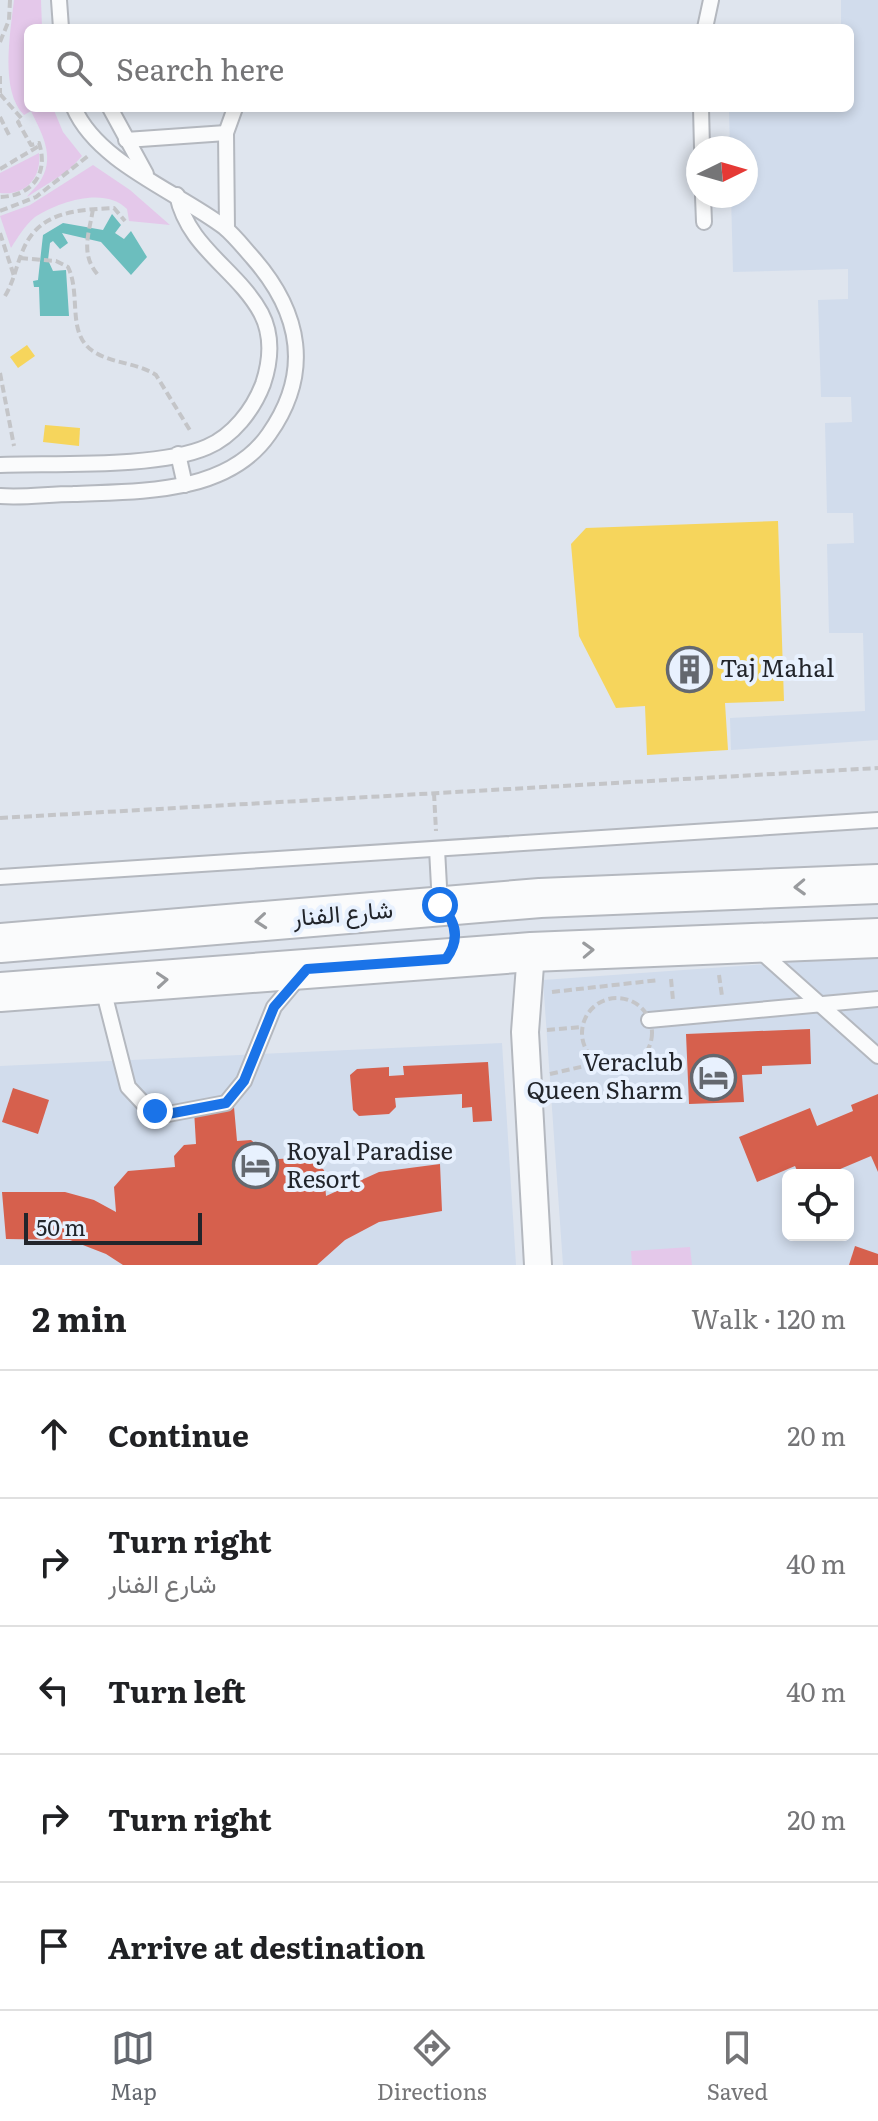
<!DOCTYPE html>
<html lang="en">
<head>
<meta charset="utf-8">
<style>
	:root { --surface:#fff; --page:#f6f6f6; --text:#202124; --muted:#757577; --line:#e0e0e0; --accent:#64686f }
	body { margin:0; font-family:Literata,Vazirmatn,serif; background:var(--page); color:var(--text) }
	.controls { position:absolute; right:24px; bottom:24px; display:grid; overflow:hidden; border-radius:12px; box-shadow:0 4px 12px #0003 }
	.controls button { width:72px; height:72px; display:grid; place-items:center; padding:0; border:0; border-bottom:2px solid var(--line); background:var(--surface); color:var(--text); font:40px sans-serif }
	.compass { position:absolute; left:686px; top:136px; width:72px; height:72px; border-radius:50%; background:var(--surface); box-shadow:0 4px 12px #0003; rotate:85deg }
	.scale { position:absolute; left:24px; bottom:20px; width:178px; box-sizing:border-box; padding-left:8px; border:4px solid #22252b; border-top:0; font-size:22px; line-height:28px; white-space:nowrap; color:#22252b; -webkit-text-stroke:6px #e8f1fe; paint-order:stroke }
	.stop { position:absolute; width:24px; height:24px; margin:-18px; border:6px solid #1a73e8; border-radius:50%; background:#fff }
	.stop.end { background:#1a73e8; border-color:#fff; box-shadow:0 2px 8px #0008 }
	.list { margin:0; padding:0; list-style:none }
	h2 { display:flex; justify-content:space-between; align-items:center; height:104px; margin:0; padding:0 32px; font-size:34px }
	h2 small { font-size:26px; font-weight:400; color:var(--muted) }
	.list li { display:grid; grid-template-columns:52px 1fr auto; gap:24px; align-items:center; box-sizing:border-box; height:128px; padding:0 32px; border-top:2px solid var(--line) }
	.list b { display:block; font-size:30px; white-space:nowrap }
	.list p { margin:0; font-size:26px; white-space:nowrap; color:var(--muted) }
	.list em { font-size:26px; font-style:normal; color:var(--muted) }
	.icon { flex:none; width:44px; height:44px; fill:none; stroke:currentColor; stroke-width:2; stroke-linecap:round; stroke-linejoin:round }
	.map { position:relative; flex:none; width:878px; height:1265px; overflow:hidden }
	.search { position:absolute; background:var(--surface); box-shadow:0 4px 12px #0003; left:24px; right:24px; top:24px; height:88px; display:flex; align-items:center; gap:20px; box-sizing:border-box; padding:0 28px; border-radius:12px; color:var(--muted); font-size:30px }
	.sheet { height:744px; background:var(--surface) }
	nav { display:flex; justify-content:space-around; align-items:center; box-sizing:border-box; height:112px; border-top:2px solid var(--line); background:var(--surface); font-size:22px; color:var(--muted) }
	nav a { display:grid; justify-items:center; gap:4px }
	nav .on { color:var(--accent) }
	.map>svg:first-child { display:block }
	.built { fill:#d1dcec; fill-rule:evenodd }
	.green { fill:#e4c8ea }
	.water { fill:#6cbebe }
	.homes { fill:#f6d55c }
	.shops { fill:#d6604d }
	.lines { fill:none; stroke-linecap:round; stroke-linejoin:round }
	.service-casing { stroke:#b4b8bf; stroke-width:18 }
	.minor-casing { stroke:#b4b8bf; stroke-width:30 }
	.secondary-casing { stroke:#b4b8bf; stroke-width:42 }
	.path { stroke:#c4c5c8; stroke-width:4; stroke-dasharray:8 4; stroke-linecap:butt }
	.service { stroke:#fafbfc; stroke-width:14 }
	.minor { stroke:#fafbfc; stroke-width:26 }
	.secondary { stroke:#fafbfc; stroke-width:38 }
	.oneway { stroke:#999b9e }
	.route { stroke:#1a73e8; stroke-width:10 }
	.labels { text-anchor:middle; stroke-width:8; stroke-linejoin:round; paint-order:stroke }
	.poi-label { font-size:24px; fill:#22252b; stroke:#e8f1fe; text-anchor:start }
	.street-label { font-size:24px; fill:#22252b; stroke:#e8f1fe }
</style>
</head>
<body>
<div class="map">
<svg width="878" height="1265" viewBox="0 0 878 1265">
	<rect width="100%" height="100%" fill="#dfe5ee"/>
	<g class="built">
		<polygon points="841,0 878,0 878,740 731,750 730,718 865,711 863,633 829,633 827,544 854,543 853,513 827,513 825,423 852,422 851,397 821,397 818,300 848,299 848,269 733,272 731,196 746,196 746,148 730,148 729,110 850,108 850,28 841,28"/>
		<path d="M878 956V1265H563L543 980ZM788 1175H848V1235H788Z"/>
		<polygon points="502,1043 516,1265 0,1265 0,1066"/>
	</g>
	<g class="green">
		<path d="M14 0H41L42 28H28V108H53L63 132 82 156 68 171 27 197C30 192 38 186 42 178 55 155 41 132 31 111L24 115C0 91 10 35 14 0Z"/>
		<path d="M39 153C42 178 25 196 0 193V173Z"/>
		<path d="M93 165 130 190 170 225 129 221 127 209C105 186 58 202 35 217 25 225 18 237 11 248L0 216 30 205Z"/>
		<polygon points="690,1247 692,1265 632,1265 631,1251"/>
	</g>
	<polygon class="water" points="112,214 121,225 115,233 124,239 131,231 147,257 131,275 101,242 62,233 68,243 60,249 53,241 50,243 48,260 53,271 66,270 69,316 40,316 39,287 34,287 33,281 38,280 43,235 63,223 103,230"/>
	<g class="homes">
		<polygon points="27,345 35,356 18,368 10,357"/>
		<polygon points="45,425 80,428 79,446 43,442"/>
		<polygon points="778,521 784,701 725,703 728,750 647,755 645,706 616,708 579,636 571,544 586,528"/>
	</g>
	<g class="shops">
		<polygon points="810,1029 811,1064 762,1066 762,1074 742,1075 744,1102 689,1104 686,1034"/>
		<polygon points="488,1062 492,1121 473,1122 472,1107 462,1108 462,1094 395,1098 396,1107 389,1114 359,1116 353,1110 350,1075 357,1069 389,1067 389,1076 404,1075 403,1066"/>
		<polygon points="13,1088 49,1100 38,1134 2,1122"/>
		<polygon points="878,1094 878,1172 871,1156 826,1175 799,1175 795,1166 757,1182 739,1137 810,1108 817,1126 853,1111 851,1105"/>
		<polygon points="234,1107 237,1141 251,1140 263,1150 264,1160 309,1157 324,1170 326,1196 379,1172 440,1164 442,1211 379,1222 345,1240 317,1265 123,1265 106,1254 70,1240 6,1239 2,1192 65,1192 94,1200 116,1212 114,1187 128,1171 175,1167 174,1156 184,1145 196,1144 194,1110"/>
		<polygon points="855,1246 878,1254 878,1265 849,1265"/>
	</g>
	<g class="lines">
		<defs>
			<g id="service">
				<polyline points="59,0 61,28"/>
				<polyline points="705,28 711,0"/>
				<polyline points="110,108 146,174"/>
				<polyline points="701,108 702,148"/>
				<polyline points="126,140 226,133"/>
				<polyline points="703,196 704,222"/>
				<polyline points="227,229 226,133 235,108"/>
				<polyline points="178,454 185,485"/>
				<path d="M0 465C55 463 159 468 207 447 233 436 253 410 263 384 271 360 273 336 261 313 237 269 188 248 177 195"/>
				<path d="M0 496C24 498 49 494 73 494 138 491 227 495 269 434 312 373 301 313 253 258 244 248 235 236 224 227 178 192 98 163 74 108"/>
				<polyline points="437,849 440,905"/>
				<polyline points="0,877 878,820"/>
				<polyline points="759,950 878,1056"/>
				<polyline points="102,985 128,1087 143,1103 168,1114 226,1103 244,1081 274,1007 300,976"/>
				<polyline points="649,1020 878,999"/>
			</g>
			<polyline id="minor" points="531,952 525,1032 538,1265"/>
			<g id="secondary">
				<polyline points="0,943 540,898 878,884"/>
				<polyline points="0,992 531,952 878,938"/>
			</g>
		</defs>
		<use href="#service" class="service-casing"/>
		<use href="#minor" class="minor-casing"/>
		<use href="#secondary" class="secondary-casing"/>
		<g class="path">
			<polyline points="0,42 9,20 10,0"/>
			<polyline points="0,76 0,93"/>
			<path d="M0 94 22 119 18 122 31 145 39 143C49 174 32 196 0 197"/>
			<polyline points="0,117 9,135"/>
			<polyline points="0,169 39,146"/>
			<path d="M93 209C89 234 80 254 98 275"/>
			<polyline points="0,211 36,197 88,156"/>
			<polyline points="0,233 14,276"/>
			<path d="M20 258 56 261 68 267C82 296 65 336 96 353 115 364 138 363 156 375L191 432"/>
			<path d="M5 296C14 281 16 266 23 250 39 211 77 210 114 208L125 221"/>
			<polyline points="0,373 14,446"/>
			<polyline points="434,793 436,831"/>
			<polyline points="0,818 878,768"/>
			<polyline points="719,975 722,996"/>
			<polyline points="671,979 673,1000"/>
			<polyline points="552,992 659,980"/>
			<circle cx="617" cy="1033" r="35"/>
			<polyline points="547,1030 582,1027"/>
			<polyline points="550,1074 598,1063"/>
		</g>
		<use href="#service" class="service"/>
		<use href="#minor" class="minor"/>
		<use href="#secondary" class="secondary"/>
	</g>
	<defs><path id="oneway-chevron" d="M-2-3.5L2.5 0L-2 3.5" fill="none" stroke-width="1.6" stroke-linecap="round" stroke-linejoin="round" transform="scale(2)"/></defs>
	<g class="oneway">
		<use href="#oneway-chevron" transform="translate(800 887) rotate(178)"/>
		<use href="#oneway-chevron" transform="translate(261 921) rotate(175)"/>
		<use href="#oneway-chevron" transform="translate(588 950) rotate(-2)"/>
		<use href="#oneway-chevron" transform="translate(162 980) rotate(-4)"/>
	</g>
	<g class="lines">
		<path class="route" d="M155 1111 168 1114 226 1103 244 1081 274 1007 307 969 446 959C460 940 457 922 440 905"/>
	</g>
	<defs>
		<symbol id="building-ring" viewBox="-11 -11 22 22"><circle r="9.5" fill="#e8f1fe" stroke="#64686f" stroke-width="1.5"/><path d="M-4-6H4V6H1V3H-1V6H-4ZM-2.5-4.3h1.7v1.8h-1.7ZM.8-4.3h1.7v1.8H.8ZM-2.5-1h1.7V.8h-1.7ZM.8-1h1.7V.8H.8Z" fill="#64686f"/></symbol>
		<symbol id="hotel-ring" viewBox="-11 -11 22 22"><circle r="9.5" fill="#e8f1fe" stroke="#64686f" stroke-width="1.5"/><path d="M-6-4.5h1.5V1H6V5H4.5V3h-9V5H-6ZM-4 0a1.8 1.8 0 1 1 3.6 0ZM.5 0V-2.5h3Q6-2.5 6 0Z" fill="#64686f"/></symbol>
	</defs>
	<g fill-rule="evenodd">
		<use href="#building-ring" x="664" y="644" width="51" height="51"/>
		<use href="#hotel-ring" x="688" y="1052" width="51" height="51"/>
		<use href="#hotel-ring" x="230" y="1140" width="51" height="51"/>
	</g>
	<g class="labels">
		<g class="poi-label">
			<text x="720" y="677">Taj Mahal</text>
			<text x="683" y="1071" text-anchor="end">Veraclub<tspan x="683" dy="28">Queen Sharm</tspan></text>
			<text x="286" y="1160">Royal Paradise<tspan x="286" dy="28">Resort</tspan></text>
		</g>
		<g class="street-label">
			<text transform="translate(343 914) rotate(-5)" y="8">شارع الفنار</text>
		</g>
	</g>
</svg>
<div class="controls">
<button><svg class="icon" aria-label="locate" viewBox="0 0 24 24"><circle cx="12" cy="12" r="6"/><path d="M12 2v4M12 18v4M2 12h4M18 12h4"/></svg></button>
</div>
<svg class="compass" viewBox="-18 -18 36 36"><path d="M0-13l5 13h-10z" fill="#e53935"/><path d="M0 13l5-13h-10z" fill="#757577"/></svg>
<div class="scale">50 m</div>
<div class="stop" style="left:440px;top:905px"></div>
<div class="stop end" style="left:155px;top:1111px"></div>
<div class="search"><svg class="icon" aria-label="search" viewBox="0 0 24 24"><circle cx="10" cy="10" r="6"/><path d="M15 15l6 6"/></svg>Search here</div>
</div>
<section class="sheet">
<h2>2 min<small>Walk · 120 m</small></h2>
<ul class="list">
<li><svg class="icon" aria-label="ahead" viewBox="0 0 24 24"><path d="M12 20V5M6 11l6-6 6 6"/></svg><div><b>Continue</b></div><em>20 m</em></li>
<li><svg class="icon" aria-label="right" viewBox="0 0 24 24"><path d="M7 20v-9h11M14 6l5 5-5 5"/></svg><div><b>Turn right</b><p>شارع الفنار</p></div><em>40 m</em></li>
<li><svg class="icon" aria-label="left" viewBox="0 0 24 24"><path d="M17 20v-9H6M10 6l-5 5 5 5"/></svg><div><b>Turn left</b></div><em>40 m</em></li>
<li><svg class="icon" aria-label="right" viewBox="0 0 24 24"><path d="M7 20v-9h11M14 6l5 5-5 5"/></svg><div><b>Turn right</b></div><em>20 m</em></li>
<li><svg class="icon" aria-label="arrive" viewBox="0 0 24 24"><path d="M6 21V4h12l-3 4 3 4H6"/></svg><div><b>Arrive at destination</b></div></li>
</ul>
</section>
<nav>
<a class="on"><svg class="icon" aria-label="map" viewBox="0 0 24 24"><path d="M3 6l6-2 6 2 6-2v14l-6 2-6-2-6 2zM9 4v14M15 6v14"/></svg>Map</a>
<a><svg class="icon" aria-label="directions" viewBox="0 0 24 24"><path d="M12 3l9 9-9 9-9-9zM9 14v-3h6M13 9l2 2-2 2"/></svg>Directions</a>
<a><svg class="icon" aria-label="saved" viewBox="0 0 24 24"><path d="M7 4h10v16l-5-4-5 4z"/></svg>Saved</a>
</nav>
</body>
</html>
